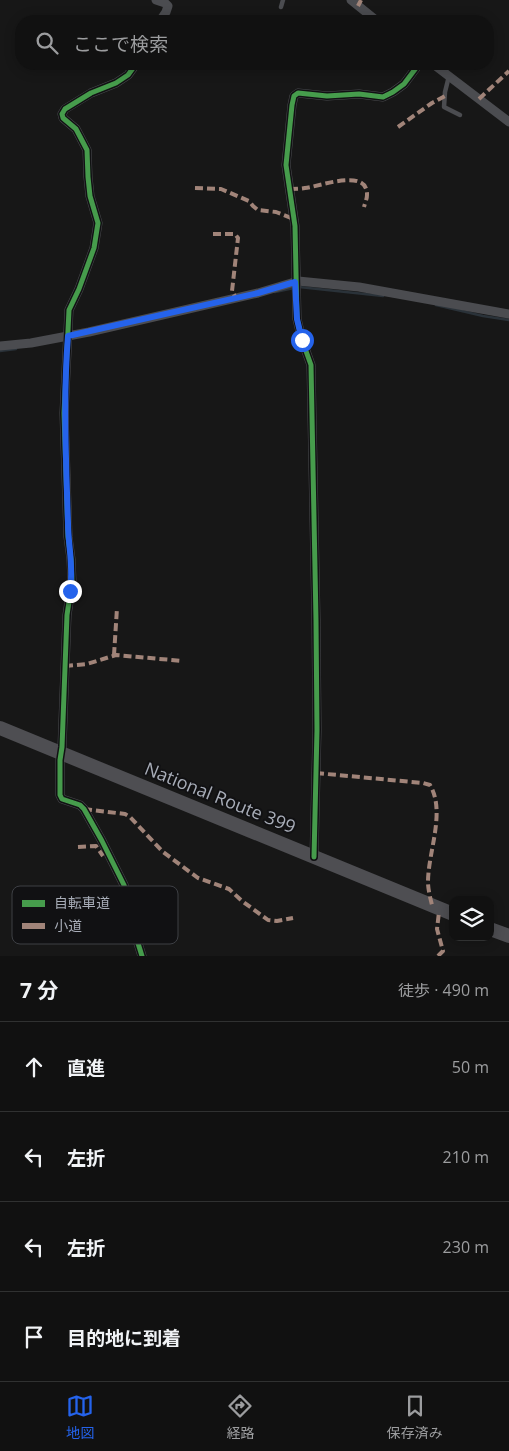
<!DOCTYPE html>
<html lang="ja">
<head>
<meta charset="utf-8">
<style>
	:root { --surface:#111; --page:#1e1f1f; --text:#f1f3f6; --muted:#9c9d9f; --line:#303131; --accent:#2563eb }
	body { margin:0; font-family:"Open Sans","Noto Sans JP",sans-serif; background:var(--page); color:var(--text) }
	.controls { position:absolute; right:15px; bottom:15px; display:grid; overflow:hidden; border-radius:10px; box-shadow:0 2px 12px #0003 }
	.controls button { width:45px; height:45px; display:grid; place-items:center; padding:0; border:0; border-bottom:1px solid var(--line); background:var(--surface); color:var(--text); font:25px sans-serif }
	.stop { position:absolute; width:15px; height:15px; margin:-11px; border:4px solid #2563eb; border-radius:50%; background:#fff }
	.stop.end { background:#2563eb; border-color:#fff; box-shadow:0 1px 5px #0008 }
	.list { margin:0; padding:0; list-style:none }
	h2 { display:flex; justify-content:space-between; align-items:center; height:65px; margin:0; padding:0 20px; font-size:21px }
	h2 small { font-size:16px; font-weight:400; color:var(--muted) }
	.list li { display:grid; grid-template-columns:32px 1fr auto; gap:15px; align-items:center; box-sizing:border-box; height:90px; padding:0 20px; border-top:1px solid var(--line) }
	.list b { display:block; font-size:19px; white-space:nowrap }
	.list em { font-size:16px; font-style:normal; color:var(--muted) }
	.icon { flex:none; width:28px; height:28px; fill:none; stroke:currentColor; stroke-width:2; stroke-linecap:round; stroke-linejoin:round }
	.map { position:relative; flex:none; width:509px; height:956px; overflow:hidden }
	.search { position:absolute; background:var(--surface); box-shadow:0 2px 12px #0003; left:15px; right:15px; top:15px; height:55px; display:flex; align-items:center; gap:12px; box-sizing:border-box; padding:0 18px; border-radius:20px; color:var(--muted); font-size:19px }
	.sheet { height:425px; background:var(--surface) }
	nav { display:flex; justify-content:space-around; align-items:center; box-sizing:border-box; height:70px; border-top:1px solid var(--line); background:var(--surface); font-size:14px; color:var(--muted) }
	nav a { display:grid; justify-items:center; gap:2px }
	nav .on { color:var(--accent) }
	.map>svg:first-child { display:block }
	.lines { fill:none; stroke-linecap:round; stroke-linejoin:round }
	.stream { stroke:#2a3239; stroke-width:2.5 }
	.service { stroke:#4b4c50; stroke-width:4.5 }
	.minor { stroke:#4b4c50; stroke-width:9 }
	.trunk { stroke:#4e4e52; stroke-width:14 }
	.quiet { stroke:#a18479; stroke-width:4; stroke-dasharray:8 4; stroke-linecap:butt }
	.cycleway-casing { stroke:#111113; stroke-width:8 }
	.cycleway { stroke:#469c4c; stroke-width:5 }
	.route { stroke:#2563eb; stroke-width:6 }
	.labels { text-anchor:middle; stroke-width:4; stroke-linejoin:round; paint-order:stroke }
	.street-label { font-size:18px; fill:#a8adb8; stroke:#111113 }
	.key { fill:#111113; stroke:#3e4045; stroke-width:1 }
	.key-label { font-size:14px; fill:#a8adb8 }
</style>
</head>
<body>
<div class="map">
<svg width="509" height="956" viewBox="0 0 509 956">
	<rect width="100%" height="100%" fill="#171717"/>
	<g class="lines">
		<g class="stream">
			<polyline points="299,287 383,296"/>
			<polyline points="275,292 294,288"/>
			<polyline points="436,305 483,316 509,320"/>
			<polyline points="0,351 16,349"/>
		</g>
		<g class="service">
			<polyline points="281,7 283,0"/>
			<polyline points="449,76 445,92 444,107 460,115"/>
		</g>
		<g class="minor">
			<polyline points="156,0 165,3 168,6 166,12 160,21"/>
			<polyline points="351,0 377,21"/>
			<polyline points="136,64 128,75 116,83 91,93 65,109 62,114 63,118 76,129 87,150 88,177 90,196 98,223 94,248 79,289 69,310 64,413 68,537 71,559 72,582 67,615 62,747 60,760 60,795 62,799 80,805 84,809 102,841 124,885 131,908 137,940 142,956"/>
			<polyline points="433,64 509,122"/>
			<polyline points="0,346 31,343 89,332 258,293 298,281 359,287 509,314"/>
			<polyline points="314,857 317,730 316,620 311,365 302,340 297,319 295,226 286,165 292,105 294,96 298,93 327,96 359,94 383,97 393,92 404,84 419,64"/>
		</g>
		<g class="trunk">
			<polyline points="0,728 453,914"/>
			<polyline points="490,929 509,936"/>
		</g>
		<g class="quiet">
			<polyline points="358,6 361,0"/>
			<polyline points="479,99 509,71"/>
			<polyline points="398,127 432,103 445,96"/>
			<polyline points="195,188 221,189 249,201 253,206 258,210 276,212 294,219"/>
			<path d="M290 189C295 189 300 189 305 188 318 187 368 167 367 195 367 199 365 203 364 207"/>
			<polyline points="213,234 235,234 238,238 232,291 236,298"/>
			<polyline points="114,655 117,608"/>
			<polyline points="65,666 87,664 116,655 183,661"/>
			<path d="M316 773 423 783 430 785C446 812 428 852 428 882 428 889 430 897 432 905"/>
			<polyline points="84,809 125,814 130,817 163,852 198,878 229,889 242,901 268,920 277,921 293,918"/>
			<polyline points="78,847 96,846 103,856"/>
			<polyline points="103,938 108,936 137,936"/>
			<polyline points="438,956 443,951 437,929 439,912"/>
		</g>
		<defs>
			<g id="cycleway">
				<polyline points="136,64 128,75 116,83 91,93 65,109 62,114 63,118 76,129 87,150 88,177 90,196 98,223 94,248 79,289 69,310 64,413 68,537 71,559 72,582 67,615 62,747 60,760 60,795 62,799 80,805 84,809 102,841 124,885 131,908 137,940 142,956"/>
				<polyline points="314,857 317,730 316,620 311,365 302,340 297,319 295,226 286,165 292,105 294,96 298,93 327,96 359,94 383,97 393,92 404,84 419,64"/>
			</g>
		</defs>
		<use href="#cycleway" class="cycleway-casing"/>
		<use href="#cycleway" class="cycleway"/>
	</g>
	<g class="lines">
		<path class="route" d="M70 591C74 568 68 545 68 523 66 460 63 398 68 336L258 293 295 282 297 319 302 340"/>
	</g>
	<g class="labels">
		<g class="street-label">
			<text transform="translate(220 798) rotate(22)" y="6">National Route 399</text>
		</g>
	</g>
	<rect x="12" y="886" width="166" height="58" rx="8" class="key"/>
	<rect x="22" y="900" width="23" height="7" fill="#469c4c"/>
	<rect x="22" y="923" width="23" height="6" fill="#a18479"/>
	<g class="key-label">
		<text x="54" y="908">自転車道</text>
		<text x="54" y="931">小道</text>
	</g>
</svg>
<div class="controls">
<button><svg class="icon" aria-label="layers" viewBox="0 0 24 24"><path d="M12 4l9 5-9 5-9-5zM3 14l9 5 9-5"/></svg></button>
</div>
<div class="stop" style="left:302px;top:340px"></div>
<div class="stop end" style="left:70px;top:591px"></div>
<div class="search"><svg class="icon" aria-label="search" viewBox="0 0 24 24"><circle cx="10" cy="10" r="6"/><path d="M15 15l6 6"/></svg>ここで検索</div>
</div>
<section class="sheet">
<h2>7 分<small>徒歩 · 490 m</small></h2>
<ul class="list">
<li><svg class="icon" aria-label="ahead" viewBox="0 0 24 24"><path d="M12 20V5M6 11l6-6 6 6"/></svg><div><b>直進</b></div><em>50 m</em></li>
<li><svg class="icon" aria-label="left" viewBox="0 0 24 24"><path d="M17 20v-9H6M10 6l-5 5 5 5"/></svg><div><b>左折</b></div><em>210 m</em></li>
<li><svg class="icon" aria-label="left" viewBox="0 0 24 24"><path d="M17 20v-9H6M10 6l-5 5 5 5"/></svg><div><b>左折</b></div><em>230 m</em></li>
<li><svg class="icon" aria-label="arrive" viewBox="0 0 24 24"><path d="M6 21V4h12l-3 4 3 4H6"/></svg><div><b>目的地に到着</b></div></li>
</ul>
</section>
<nav>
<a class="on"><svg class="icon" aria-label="map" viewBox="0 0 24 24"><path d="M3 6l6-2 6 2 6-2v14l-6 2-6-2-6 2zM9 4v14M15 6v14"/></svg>地図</a>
<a><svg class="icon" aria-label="directions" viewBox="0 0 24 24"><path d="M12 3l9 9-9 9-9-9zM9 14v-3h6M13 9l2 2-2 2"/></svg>経路</a>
<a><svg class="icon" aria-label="saved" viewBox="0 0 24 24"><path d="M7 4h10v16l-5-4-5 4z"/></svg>保存済み</a>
</nav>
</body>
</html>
